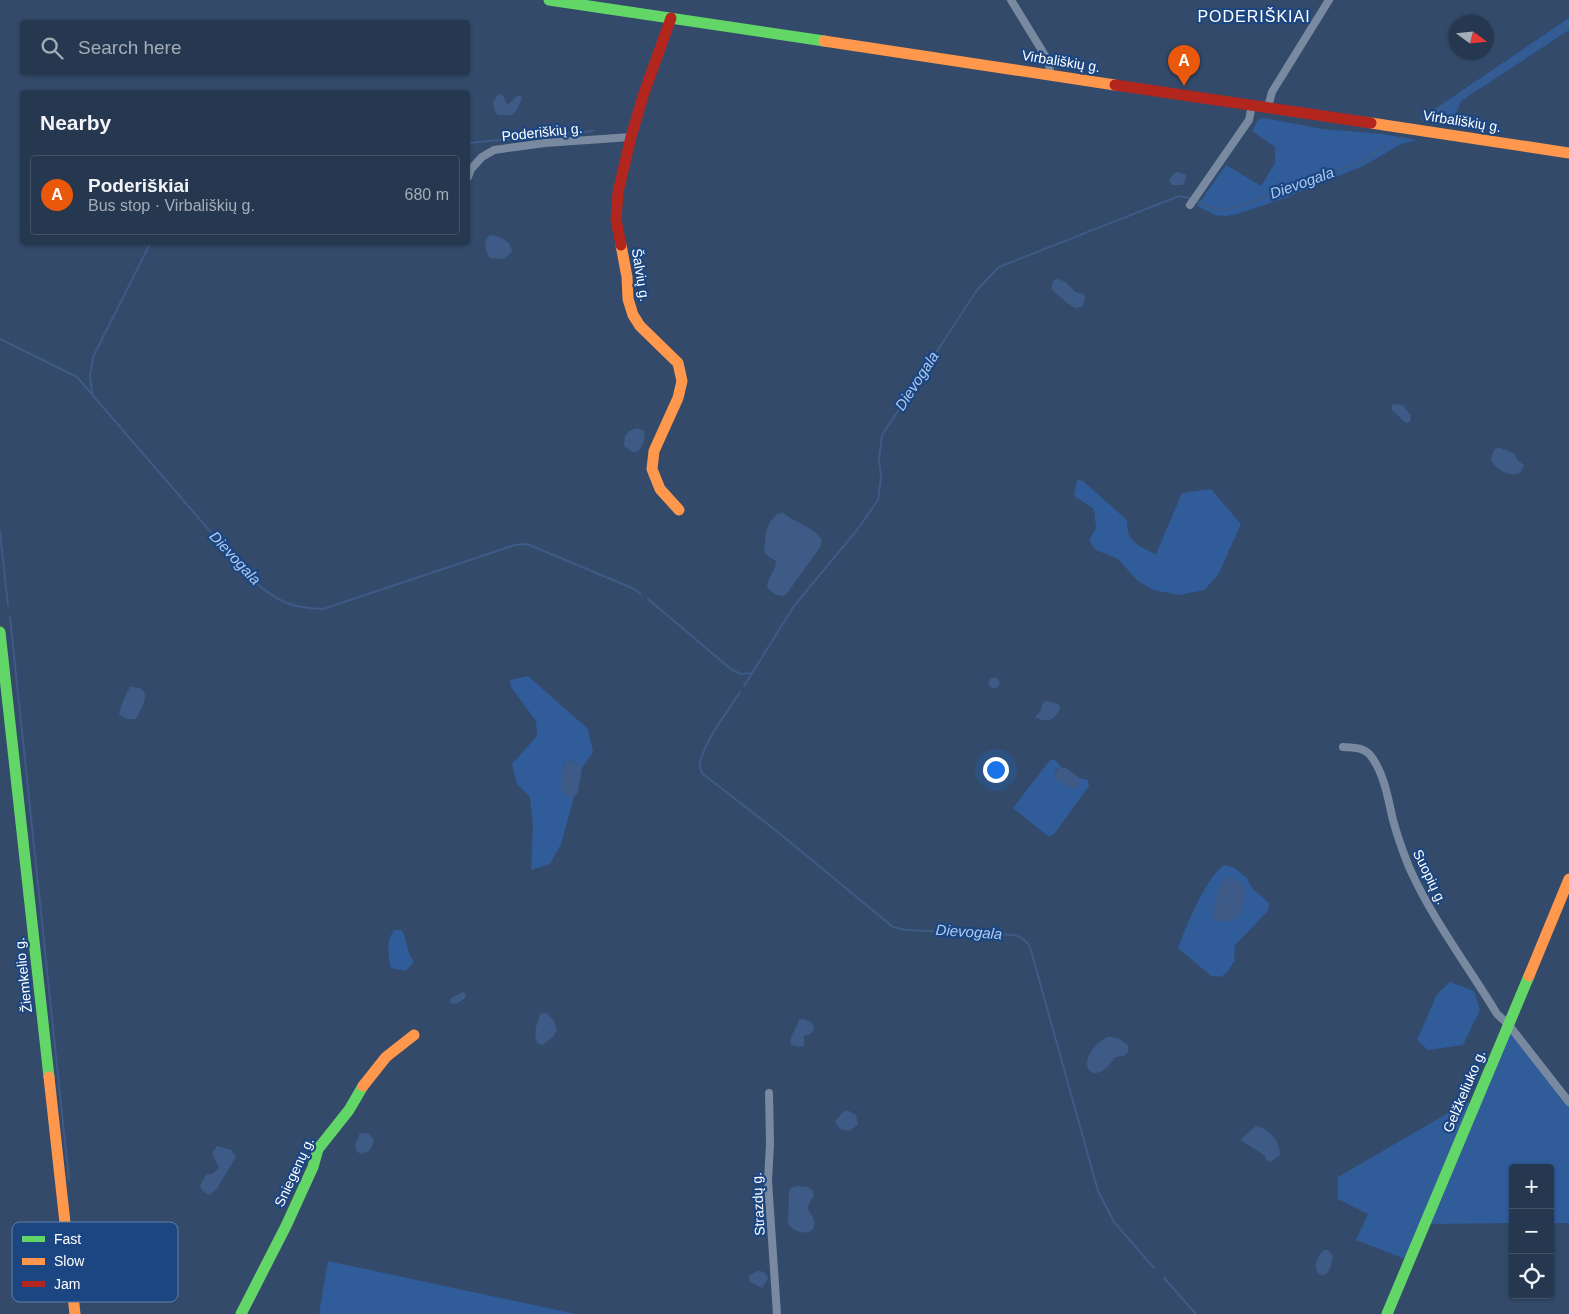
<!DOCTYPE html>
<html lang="en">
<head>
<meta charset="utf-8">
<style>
	:root { --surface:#263850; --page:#32435a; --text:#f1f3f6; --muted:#a4acb7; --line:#425267; --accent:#ea580c }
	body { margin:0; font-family:Arial,sans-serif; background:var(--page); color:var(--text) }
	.controls { position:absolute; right:15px; bottom:15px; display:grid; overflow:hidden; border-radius:5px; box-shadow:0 1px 4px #0004 }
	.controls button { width:45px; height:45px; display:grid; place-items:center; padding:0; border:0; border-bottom:1px solid var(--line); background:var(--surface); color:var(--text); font:25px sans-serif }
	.compass { position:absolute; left:1449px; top:15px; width:45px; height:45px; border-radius:50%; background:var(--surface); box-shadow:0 1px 4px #0004; rotate:105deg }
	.you { position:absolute; left:995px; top:769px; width:18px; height:18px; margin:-12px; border:4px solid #fff; border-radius:50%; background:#1a73e8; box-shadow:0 0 0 8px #1a73e833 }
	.badge { display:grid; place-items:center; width:32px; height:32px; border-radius:50%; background:var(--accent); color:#fff; font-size:16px; font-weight:700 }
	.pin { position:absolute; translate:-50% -41px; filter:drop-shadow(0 1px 2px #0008) }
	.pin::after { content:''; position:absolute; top:26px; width:18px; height:15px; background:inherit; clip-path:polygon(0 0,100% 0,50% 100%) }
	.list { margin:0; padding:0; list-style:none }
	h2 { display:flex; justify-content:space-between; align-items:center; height:65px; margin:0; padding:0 20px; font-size:21px }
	h2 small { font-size:16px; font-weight:400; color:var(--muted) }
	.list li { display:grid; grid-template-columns:32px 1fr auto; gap:15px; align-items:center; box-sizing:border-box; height:80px; margin:0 10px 10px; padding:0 10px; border:1px solid var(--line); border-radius:5px }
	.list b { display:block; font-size:19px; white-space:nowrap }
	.list p { margin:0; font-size:16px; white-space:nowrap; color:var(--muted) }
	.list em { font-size:16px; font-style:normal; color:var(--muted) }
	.icon { flex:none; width:28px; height:28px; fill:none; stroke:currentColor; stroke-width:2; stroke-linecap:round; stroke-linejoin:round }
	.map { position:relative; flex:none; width:1569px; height:1314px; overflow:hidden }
	.search { position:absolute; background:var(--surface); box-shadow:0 1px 4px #0004; left:20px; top:20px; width:450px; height:55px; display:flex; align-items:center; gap:12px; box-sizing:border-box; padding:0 18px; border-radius:5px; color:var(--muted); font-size:19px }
	.panel { position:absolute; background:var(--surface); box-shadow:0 1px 4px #0004; left:20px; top:90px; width:450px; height:155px; border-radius:5px }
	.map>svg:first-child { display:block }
	.green { fill:#305c99 }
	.water { fill:#3d5b86 }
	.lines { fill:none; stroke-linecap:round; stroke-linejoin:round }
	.stream { stroke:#3d5b86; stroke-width:2 }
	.street { stroke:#798aa0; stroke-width:8 }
	.fast { stroke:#63d668; stroke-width:11 }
	.slow { stroke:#ff974d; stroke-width:11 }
	.jam { stroke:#b3261e; stroke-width:11 }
	.labels { text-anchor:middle; stroke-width:4.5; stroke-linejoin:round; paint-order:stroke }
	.street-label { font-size:14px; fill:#fff; stroke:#1c4681 }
	.water-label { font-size:15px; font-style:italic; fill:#accaf1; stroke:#1c4681 }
	.quarter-label { font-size:16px; letter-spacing:1px; fill:#fff; stroke:#1c4681 }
	.key { fill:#1c4681; stroke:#607ea7; stroke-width:1 }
	.key-label { font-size:14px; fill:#fff }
</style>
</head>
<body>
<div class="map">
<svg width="1569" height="1314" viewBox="0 0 1569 1314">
	<rect width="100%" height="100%" fill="#334a6a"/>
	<g class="green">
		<polygon points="1569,18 1569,30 1461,101 1452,122 1420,119"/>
		<polygon points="1263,118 1323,129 1383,134 1417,140 1401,144 1365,165 1285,198 1237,214 1226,216 1215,215 1197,206 1226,165 1261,186 1275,163 1275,147 1252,131 1258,120"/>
		<path d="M1077 480 1083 481 1127 520C1126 541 1138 546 1156 554L1182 493 1211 489 1241 524 1218 575 1204 590 1179 595 1153 590 1137 580 1118 559 1096 550 1089 541 1096 528 1094 509 1074 496Z"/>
		<polygon points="528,676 588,729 593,752 582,768 576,762 567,761 563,768 569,797 574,797 561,844 550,864 531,870 533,825 530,797 517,784 512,764 537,736 536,721 511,687 510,680"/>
		<path d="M1050 760H1055L1062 768 1057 769C1054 774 1054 777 1056 781L1081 779 1080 778 1088 780 1089 786 1054 834 1049 837 1013 808Z"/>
		<path d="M1224 865 1235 868 1247 878 1251 887 1269 903 1268 911 1235 945 1234 954 1235 960 1227 972 1221 977 1211 976 1178 948C1185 928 1207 876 1224 865Z"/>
		<path d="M394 930H402C408 942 406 951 414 962L406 971 391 968C388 954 386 941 394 930Z"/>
		<polygon points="1450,982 1474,991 1480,1010 1463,1045 1428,1050 1417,1040 1437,994"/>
		<polygon points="1508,1024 1569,1102 1569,1223 1550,1223 1550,1168 1513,1168 1513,1223 1430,1224"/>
		<polygon points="1467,1102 1471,1103 1405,1259 1356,1240 1368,1214 1338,1199 1338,1177"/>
		<polygon points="328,1261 576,1314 319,1314"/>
	</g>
	<g class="water">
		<polygon points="500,94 503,95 506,103 509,104 517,96 520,96 522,98 517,110 512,115 498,115 495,112 493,102 497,96"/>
		<polygon points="1178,172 1186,175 1185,182 1182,185 1172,185 1169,181 1174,173"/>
		<path d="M492 235C502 238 511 241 512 252L504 259 490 258C485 251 483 244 488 236Z"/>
		<polygon points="1058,279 1066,282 1075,292 1084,294 1085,298 1083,306 1076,308 1067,303 1052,290 1052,285 1054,280"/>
		<polygon points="1393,404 1403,405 1411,416 1410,422 1406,423 1391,409"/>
		<path d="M637 428 644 431C646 438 642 447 638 451L632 452 624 446 625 436 629 431Z"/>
		<path d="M1498 447 1515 454 1517 460 1524 465 1520 473C1509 477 1496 470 1491 460L1494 450Z"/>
		<path d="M783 513C795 523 815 527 822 540L821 546 785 596C776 596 772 593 767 587 768 577 776 570 776 561L766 555 764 550 766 531 770 522 777 514Z"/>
		<circle cx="994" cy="683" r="5.5"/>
		<path d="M130 687C155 686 143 706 136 719 130 720 124 719 119 714L123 701Z"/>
		<path d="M1046 701 1059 704 1060 708C1056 720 1047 724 1035 717L1041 710 1043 703Z"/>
		<path d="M567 761 577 762 582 768 578 792 574 797H569L561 792C560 781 561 771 567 761Z"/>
		<polygon points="1059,768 1066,768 1080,778 1080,783 1077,788 1071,788 1056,781 1054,776"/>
		<path d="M1226 878C1231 878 1237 878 1241 883 1250 893 1242 922 1227 922 1221 923 1216 920 1212 917L1220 884Z"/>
		<polygon points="463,992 466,994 464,999 456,1004 450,1003 451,998"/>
		<path d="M541 1013H547L554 1021 557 1030 553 1037 543 1045 538 1044C532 1034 537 1023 541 1013Z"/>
		<path d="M802 1019C816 1020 819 1033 804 1036V1046C779 1050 796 1031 799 1020Z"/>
		<path d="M1107 1037C1117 1037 1121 1039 1128 1046V1052L1124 1056 1115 1057C1093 1093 1069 1060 1107 1037Z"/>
		<path d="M847 1110 856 1115 858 1125 849 1131C842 1130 838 1129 835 1121L843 1112Z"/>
		<path d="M1256 1126C1269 1129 1280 1140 1280 1155L1271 1162 1267 1161 1264 1155 1242 1141 1241 1139Z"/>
		<path d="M360 1133C368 1133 371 1133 374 1141L370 1150 362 1154 357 1152 355 1145Z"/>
		<polygon points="217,1146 232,1150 236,1157 216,1190 209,1195 203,1191 200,1186 206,1175 214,1173 219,1167 212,1154"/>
		<path d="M797 1186 807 1187 812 1190 814 1195 807 1208C809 1212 813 1216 814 1220 818 1236 797 1236 788 1224L789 1192 791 1188Z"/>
		<path d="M1324 1250H1328L1333 1256C1332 1261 1331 1268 1328 1272 1319 1283 1308 1265 1324 1250Z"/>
		<path d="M757 1271C763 1271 766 1272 768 1279L762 1288 749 1281V1276Z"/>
	</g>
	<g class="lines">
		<g class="stream">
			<polyline points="1424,121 1569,24"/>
			<polyline points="468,143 593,131"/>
			<polyline points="1198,202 1219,210 1243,205 1362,161 1401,137"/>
			<path d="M0 339 77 377 252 580C277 601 290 608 323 609L515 545 527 544 632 588 641 594"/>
			<polyline points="92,394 90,376 93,357 151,242"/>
			<polyline points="0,531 8,606"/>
			<polyline points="648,599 732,670 741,674 751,673"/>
			<polyline points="10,617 69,1180"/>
			<polyline points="744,686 794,606 857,530 878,500 881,477 879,459 882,435 977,290 999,267 1179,196 1189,198"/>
			<path d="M740 692C729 710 703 743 700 763 699 767 700 770 703 774L779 833 893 927 906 930 1014 935C1022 937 1025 940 1030 947L1098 1191 1114 1222 1154 1268"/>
			<polyline points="1164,1278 1196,1314"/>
		</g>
		<g class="street">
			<polyline points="1011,0 1049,62 1050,75"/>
			<polyline points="1268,107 1272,92 1329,0"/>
			<polyline points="468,177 471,169 482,157 494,150 545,143 631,137"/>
			<polyline points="1190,205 1249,120 1252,105"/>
			<path d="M1343 747C1356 748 1366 747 1373 759 1385 777 1388 799 1393 820 1397 835 1403 852 1409 867 1432 919 1468 966 1497 1014L1508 1024 1569 1102"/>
			<polyline points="769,1093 770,1144 768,1181 777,1314"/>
		</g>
		<g class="fast">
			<polyline points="549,0 824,41"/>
			<polyline points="0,632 49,1077"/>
			<polyline points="241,1314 286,1226 313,1167 318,1149 349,1110 363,1086"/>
			<polyline points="1387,1314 1529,976"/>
		</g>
		<g class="slow">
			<polyline points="824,41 1115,85"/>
			<polyline points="1371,123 1569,153"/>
			<polyline points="621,245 627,277 628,299 633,315 640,326 678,363 682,381 678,398 654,451 652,469 660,489 679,510"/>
			<polyline points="1529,976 1569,879"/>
			<polyline points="49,1077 75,1314"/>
			<polyline points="363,1086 386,1057 414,1035"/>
		</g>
		<g class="jam">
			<polyline points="1115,85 1371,123"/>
			<polyline points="621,245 616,220 618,192 631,137 644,93 671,18"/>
		</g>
	</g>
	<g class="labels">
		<g class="street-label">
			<text transform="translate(1061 61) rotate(9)" y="5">Virbališkių g.</text>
			<text transform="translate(1462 121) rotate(9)" y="5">Virbališkių g.</text>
			<text transform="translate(542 132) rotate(-6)" y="5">Poderiškių g.</text>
			<text transform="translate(641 275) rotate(81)" y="5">Šalvių g.</text>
			<text transform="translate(1430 877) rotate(64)" y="5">Suopių g.</text>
			<text transform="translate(23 975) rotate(-96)" y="5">Žiemkelio g.</text>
			<text transform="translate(1464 1091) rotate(-67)" y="5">Gelžkeliuko g.</text>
			<text transform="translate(294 1172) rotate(-65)" y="5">Sniegenų g.</text>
			<text transform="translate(758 1204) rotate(-93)" y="5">Strazdų g.</text>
		</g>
		<g class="water-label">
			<text transform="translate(1302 183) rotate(-20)" y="5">Dievogala</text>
			<text transform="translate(917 381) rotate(-57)" y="5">Dievogala</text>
			<text transform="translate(235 558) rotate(47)" y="5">Dievogala</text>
			<text transform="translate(969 932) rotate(4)" y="5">Dievogala</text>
		</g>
		<g class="quarter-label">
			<text x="1254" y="22">PODERIŠKIAI</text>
		</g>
	</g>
	<rect x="12" y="1222" width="166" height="80" rx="8" class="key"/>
	<rect x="22" y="1236" width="23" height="6" fill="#63d668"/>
	<rect x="22" y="1258" width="23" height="7" fill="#ff974d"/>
	<rect x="22" y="1281" width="23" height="6" fill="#b3261e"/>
	<g class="key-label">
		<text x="54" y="1244">Fast</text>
		<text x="54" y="1266">Slow</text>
		<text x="54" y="1289">Jam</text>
	</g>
</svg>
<div class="controls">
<button>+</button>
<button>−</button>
<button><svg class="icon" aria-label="locate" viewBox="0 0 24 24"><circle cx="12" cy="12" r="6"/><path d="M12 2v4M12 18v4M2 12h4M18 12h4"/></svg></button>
</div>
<svg class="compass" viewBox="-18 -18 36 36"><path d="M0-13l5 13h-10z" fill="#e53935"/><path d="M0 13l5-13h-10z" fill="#a4acb7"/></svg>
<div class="you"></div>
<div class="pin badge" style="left:1184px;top:86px">A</div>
<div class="search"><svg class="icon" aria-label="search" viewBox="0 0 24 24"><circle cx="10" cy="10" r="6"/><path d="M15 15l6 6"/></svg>Search here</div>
<section class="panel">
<h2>Nearby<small></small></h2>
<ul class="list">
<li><span class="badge">A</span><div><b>Poderiškiai</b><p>Bus stop · Virbališkių g.</p></div><em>680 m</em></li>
</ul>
</section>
</div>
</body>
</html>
